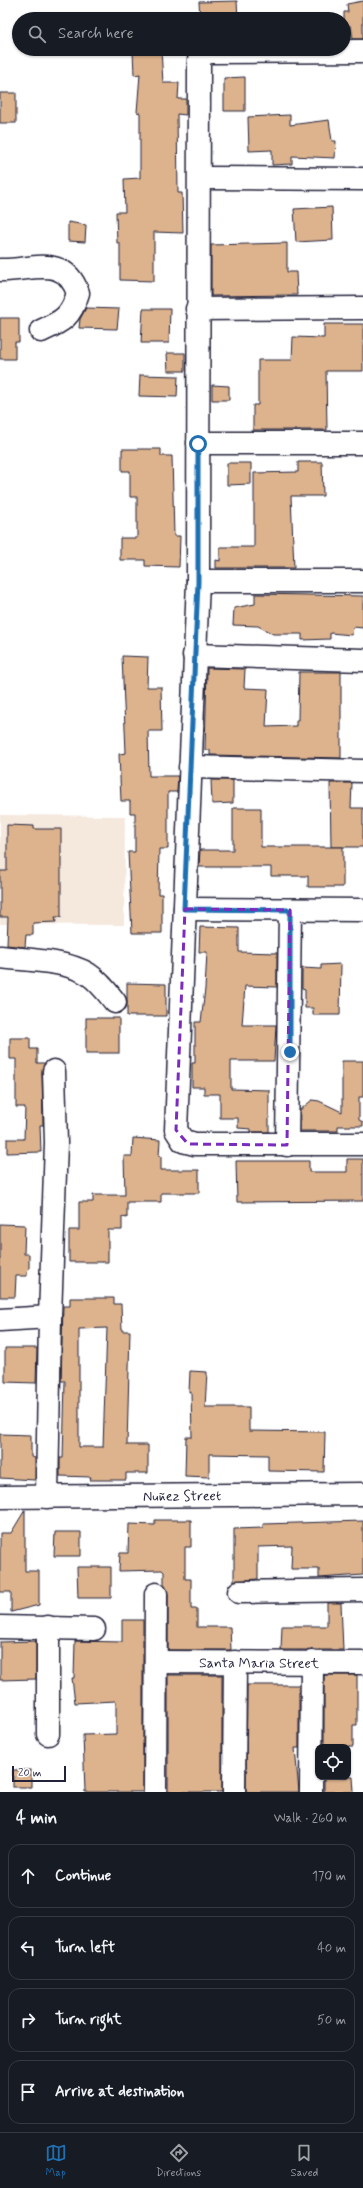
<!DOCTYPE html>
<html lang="en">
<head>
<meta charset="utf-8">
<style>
	:root { --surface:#171b24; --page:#20242c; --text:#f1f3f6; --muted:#9ea1a6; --line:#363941; --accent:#1f6fb2 }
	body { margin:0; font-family:Mynerve,sans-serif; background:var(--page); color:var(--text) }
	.controls { position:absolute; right:12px; bottom:12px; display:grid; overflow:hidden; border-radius:8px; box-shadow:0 1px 3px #0004 }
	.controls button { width:36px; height:36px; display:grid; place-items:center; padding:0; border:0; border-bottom:1px solid var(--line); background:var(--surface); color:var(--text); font:20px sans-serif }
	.scale { position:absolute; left:12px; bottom:10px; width:54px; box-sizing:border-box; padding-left:4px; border:2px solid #22223b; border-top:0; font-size:11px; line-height:14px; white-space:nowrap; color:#22223b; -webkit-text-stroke:3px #fff; paint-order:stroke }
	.stop { position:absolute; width:12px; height:12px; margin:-9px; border:3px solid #1f6fb2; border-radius:50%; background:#fff }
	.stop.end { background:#1f6fb2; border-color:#fff; box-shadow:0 1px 4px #0008 }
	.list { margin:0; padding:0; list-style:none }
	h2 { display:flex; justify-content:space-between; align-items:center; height:52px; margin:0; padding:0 16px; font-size:17px }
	h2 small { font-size:13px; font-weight:400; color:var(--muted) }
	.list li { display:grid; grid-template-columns:26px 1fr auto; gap:12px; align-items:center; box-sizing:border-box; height:64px; margin:0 8px 8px; padding:0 8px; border:1px solid var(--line); border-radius:12px }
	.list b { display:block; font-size:15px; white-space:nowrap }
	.list em { font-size:13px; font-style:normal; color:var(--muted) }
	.icon { flex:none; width:22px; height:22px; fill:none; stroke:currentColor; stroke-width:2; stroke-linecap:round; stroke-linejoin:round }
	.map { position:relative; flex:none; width:363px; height:1792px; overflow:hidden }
	.search { position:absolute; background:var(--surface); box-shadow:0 1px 3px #0004; left:12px; right:12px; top:12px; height:44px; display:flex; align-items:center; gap:10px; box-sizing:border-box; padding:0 14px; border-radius:22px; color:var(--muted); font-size:15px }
	.sheet { height:340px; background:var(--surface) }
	nav { display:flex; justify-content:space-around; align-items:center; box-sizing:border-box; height:56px; border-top:1px solid var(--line); background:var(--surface); font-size:11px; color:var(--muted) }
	nav a { display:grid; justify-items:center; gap:2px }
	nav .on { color:var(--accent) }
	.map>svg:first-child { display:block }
	.built { fill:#f5e8dd }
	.building { fill:#ddb38d; stroke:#22223b; fill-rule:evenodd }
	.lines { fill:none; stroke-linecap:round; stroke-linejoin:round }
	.minor-casing { stroke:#22223b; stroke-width:25 }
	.minor { stroke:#fff; stroke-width:22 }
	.route { stroke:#1f6fb2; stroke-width:5 }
	.marked { fill:none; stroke:#7b2cbf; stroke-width:3; stroke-dasharray:8 5; stroke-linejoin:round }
	.labels { text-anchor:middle; stroke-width:3.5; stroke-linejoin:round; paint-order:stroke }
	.street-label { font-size:14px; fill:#22223b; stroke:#fff }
</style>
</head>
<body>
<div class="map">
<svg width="363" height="1792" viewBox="0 0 363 1792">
	<rect width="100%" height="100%" fill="#fff"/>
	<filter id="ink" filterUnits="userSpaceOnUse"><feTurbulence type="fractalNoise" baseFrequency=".025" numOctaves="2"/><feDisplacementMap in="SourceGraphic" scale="8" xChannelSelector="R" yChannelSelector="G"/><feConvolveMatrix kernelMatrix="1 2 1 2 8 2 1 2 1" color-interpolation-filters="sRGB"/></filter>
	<g filter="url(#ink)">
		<polygon class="built" points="0,815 125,816 124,925 0,924"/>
		<g class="building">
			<polygon points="237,1 238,19 200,19 199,2"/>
			<polygon points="363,1 363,39 353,39 351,26 344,28 344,12 348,12 347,4"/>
			<polygon points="161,49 163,83 179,83 178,99 186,99 186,115 177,114 178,193 182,193 183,233 154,232 154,281 120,280 120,243 117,243 116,212 125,212 124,179 140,178 140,113 137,112 140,74 134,75 133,51"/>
			<polygon points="245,77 245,111 224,111 224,78"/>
			<rect x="0" y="93" width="16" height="30"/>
			<polygon points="290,115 290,125 329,120 332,141 336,141 335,158 292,156 292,164 272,165 272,150 249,151 248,117"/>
			<polygon points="332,207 333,240 296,242 294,209"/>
			<polygon points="68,222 86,225 85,242 68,241"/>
			<polygon points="287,243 287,272 296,272 297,295 211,296 211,245"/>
			<polygon points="86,308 119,309 117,329 79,328 80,319"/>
			<polygon points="143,309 170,309 169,343 141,343"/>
			<polygon points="0,318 19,318 19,342 15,342 15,359 0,359"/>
			<polygon points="324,324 363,324 363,371 326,371 327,430 253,430 253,405 258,405 258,360 292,360 293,337 324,338"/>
			<polygon points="167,353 185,353 185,371 168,371"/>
			<polygon points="140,375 178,376 177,397 139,396"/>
			<polygon points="212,385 229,386 229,400 212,400"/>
			<polygon points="122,449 161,449 161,456 172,456 174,536 180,536 179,567 145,566 145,560 120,560 120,538 137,538 137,497 130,497 130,471 122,471"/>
			<polygon points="298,462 322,462 323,496 291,496 294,568 216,568 216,560 220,561 220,547 254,547 254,473 298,472"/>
			<polygon points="227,463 251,463 251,484 227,485"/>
			<polygon points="255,594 363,596 363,628 353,627 352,635 330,633 330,639 302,640 302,634 273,634 258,626 233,625 234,608 255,604"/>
			<polygon points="122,656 148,657 147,687 161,687 162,731 148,731 149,776 178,776 177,792 168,792 168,849 159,849 158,894 162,894 162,933 132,933 128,852 135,852 135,813 130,813 130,801 121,801 119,754 126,753"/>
			<polygon points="207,668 245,669 244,688 268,689 266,727 296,726 296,720 298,720 299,672 341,672 341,758 210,755 210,750 205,750"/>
			<polygon points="211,780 233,780 233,803 212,804"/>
			<polygon points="330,783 352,783 351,808 363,808 363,847 331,847"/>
			<polygon points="233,808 261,808 261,847 343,847 343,887 308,887 308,876 271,876 271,867 199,867 200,850 233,850"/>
			<polygon points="7,825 34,826 34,829 61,829 61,917 55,917 56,922 33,923 33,935 26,935 25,947 7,945 8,917 0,917 0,871 7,871"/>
			<polygon points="200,927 239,928 239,952 277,953 277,987 245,986 242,1025 276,1025 274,1061 231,1061 231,1089 269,1090 269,1132 251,1132 251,1129 238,1128 238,1118 220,1118 220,1094 204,1094 204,1087 192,1087 192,1063 195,1063 195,1022 201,1022 205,989 207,952 199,952"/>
			<polygon points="341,964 340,1015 313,1015 313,1008 305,1008 305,989 302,988 302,968 321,969 321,965"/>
			<polygon points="127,983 166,984 166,1016 127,1016"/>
			<rect x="86" y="1018" width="33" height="35"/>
			<polygon points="10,1038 30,1038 30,1049 37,1049 37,1063 45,1063 42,1071 43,1125 40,1125 41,1152 7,1153 7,1139 24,1139 25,1107 16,1107 16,1059 10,1059"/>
			<polygon points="342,1061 363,1061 363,1097 359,1097 359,1120 363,1122 363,1126 338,1126 338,1131 300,1131 300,1110 312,1100 319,1101 342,1112"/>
			<polygon points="133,1138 160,1140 159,1156 161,1156 161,1170 199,1170 199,1193 161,1193 161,1202 127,1202 127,1218 122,1217 122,1230 108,1230 108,1262 69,1262 69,1230 79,1230 79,1202 93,1202 93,1195 125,1195 124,1156 132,1156"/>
			<polygon points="347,1159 363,1159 363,1201 237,1202 236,1161 309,1161 309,1172 347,1172"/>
			<polygon points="0,1224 25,1225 24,1254 29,1254 29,1269 27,1271 27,1276 16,1276 15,1297 0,1297"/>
			<path d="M70 1298H114V1304H121L122 1331H130L127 1445H148V1473H126V1480H90L91 1477 60 1476V1458H63L65 1381H61L63 1306H70ZM107 1328 103 1447H79V1329Z"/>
			<polygon points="5,1348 37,1348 36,1383 5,1382"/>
			<polygon points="190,1371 207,1372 205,1407 249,1407 249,1431 325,1432 324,1472 268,1471 268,1455 209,1454 209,1477 185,1476 186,1437 192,1437 191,1392 189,1392"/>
			<polygon points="0,1434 31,1435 31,1457 35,1458 35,1480 0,1478"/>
			<polygon points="25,1510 25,1571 39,1571 39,1605 11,1612 11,1592 0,1592 0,1533 11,1533"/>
			<polygon points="155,1520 191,1520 191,1547 185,1547 185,1579 191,1579 191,1609 197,1609 197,1627 230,1627 231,1650 168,1650 168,1594 164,1584 164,1572 162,1570 119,1571 120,1553 128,1553 129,1524 155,1525"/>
			<polygon points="363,1521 363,1575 319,1578 319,1569 291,1569 292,1546 258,1547 258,1579 234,1581 234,1529 263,1528 263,1524"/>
			<polygon points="55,1532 81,1532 81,1556 54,1556"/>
			<polygon points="77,1567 111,1567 111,1598 78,1598"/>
			<polygon points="327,1603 341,1603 343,1650 281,1650 282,1626 327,1626"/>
			<polygon points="122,1620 143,1620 143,1792 85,1792 83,1735 116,1734 116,1701 75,1703 72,1678 74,1678 75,1641 122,1642"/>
			<polygon points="36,1641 36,1679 0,1680 0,1642"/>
			<rect x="168" y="1675" width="54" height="117"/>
			<polygon points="324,1675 357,1675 357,1725 353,1725 353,1747 324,1747"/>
			<polygon points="247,1685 299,1685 299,1748 295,1748 299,1792 246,1792"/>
			<rect x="13" y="1770" width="18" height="17"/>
			<polygon points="324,1777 353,1777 354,1792 324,1792"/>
		</g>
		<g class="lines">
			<defs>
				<g id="minor">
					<polyline points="363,51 210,52 201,55 199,60 198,581 176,1130 183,1141 195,1144 363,1144"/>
					<polyline points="200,178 363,179"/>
					<path d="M0 270C32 271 64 253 78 293 71 317 63 321 41 331"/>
					<polyline points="197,309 363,308"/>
					<polyline points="198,443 363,443"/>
					<polyline points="198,581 363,581"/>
					<polyline points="194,655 363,660"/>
					<polyline points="190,767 363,771"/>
					<polyline points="185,909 363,910"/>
					<path d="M0 957C25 960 66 960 88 974 99 981 107 992 115 1002"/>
					<polyline points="287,1145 290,910"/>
					<polyline points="0,1320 50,1317"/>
					<path id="s1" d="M0 1497 363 1494"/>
					<polyline points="47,1497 50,1317 56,1143 54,1071"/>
					<polyline points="239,1592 363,1590"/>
					<polyline points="0,1627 94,1629"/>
					<polyline points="48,1627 48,1734"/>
					<path id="s2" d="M156 1662 363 1663"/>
					<polyline points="155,1792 156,1594"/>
					<polyline points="234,1792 235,1662"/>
					<polyline points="311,1792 312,1662"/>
				</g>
			</defs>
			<use href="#minor" class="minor-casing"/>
			<use href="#minor" class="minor"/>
		</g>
	</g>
	<g class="lines" filter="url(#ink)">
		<polyline class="route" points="198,444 198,582 184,909 290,910 290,1052"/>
	</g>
	<path class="marked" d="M185 909 290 910 287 1145 188 1144 176 1130Z"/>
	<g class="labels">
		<g class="street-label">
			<text dy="5" stroke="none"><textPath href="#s1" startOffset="182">Nuñez Street</textPath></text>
			<text dy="5" stroke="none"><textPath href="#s2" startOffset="103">Santa Maria Street</textPath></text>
		</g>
	</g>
</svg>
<div class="controls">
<button><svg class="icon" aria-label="locate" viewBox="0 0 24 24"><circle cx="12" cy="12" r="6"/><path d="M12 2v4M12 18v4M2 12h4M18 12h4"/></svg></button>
</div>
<div class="scale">20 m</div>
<div class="stop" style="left:198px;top:444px"></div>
<div class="stop end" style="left:290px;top:1052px"></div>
<div class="search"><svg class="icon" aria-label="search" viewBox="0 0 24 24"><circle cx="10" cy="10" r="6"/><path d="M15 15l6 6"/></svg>Search here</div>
</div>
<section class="sheet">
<h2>4 min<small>Walk · 260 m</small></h2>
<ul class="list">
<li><svg class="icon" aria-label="ahead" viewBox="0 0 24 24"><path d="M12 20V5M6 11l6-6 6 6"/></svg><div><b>Continue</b></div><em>170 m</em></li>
<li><svg class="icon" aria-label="left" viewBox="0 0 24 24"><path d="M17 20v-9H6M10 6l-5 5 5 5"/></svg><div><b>Turn left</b></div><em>40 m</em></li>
<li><svg class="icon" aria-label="right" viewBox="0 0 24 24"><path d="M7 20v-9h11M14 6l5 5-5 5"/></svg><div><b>Turn right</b></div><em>50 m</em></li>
<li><svg class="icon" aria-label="arrive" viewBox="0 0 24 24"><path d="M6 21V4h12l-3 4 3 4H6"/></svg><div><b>Arrive at destination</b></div></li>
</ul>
</section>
<nav>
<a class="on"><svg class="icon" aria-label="map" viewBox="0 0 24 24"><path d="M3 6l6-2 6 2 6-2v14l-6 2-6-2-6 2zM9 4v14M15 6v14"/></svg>Map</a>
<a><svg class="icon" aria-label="directions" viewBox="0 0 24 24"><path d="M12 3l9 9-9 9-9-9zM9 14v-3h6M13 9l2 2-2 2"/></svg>Directions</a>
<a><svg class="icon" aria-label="saved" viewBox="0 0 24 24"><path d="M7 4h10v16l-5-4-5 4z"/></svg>Saved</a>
</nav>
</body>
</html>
